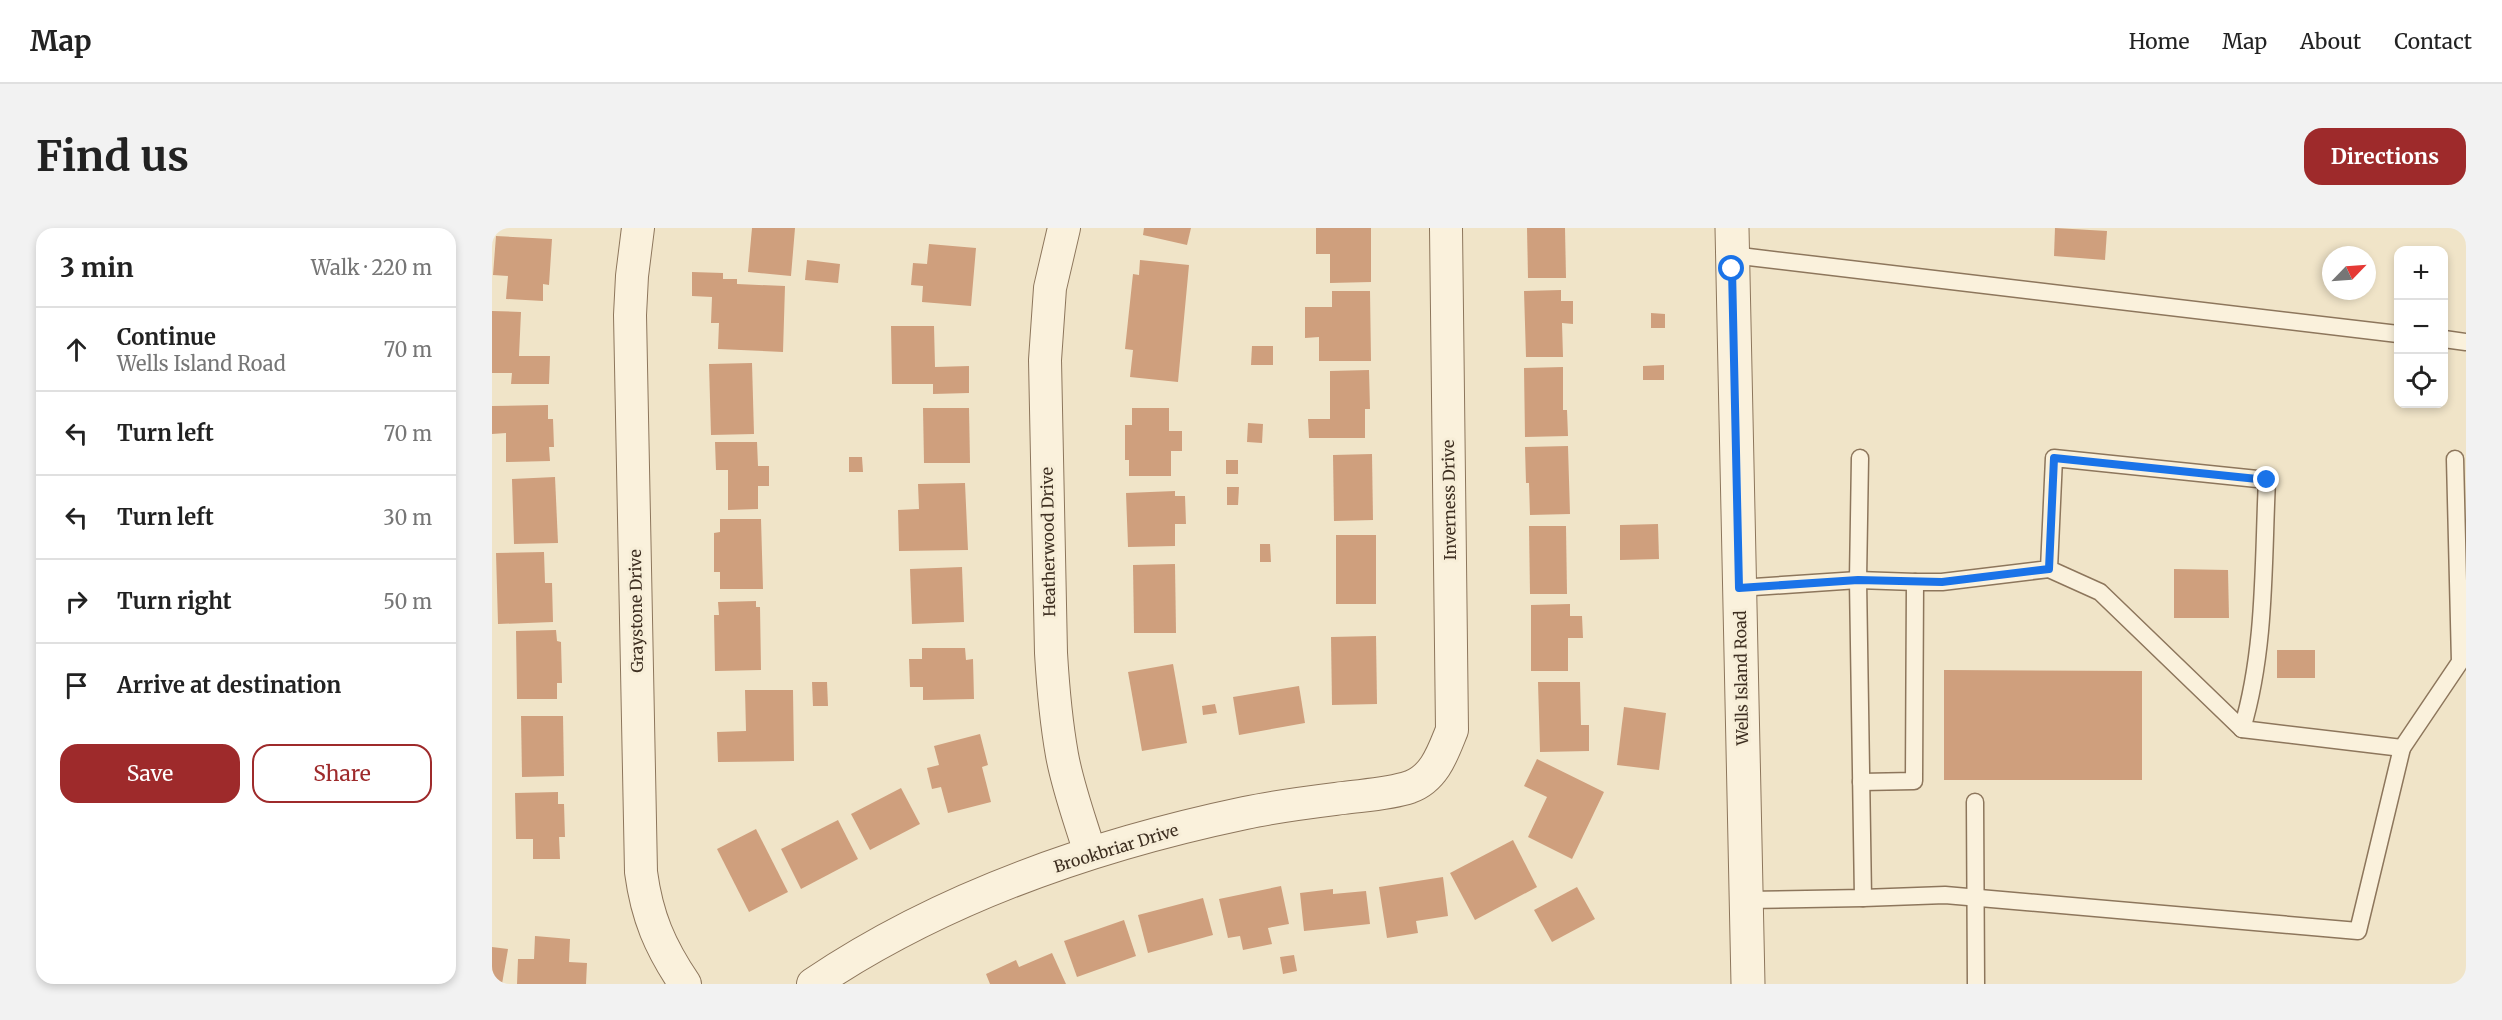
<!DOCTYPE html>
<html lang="en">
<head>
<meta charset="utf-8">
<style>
	:root { --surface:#fff; --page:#f2f2f2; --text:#222; --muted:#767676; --line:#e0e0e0; --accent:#9e2a2b }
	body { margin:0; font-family:Merriweather,serif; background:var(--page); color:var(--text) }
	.controls { position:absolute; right:18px; top:18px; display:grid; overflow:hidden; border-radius:12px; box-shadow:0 3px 9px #0003 }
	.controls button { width:54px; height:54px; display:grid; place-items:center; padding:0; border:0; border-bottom:2px solid var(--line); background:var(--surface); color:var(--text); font:30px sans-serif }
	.compass { position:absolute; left:1830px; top:18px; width:54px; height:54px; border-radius:50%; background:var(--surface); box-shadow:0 3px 9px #0003; rotate:65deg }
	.stop { position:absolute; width:18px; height:18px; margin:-14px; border:4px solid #1a73e8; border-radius:50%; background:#fff }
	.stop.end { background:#1a73e8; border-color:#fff; box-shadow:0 2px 6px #0008 }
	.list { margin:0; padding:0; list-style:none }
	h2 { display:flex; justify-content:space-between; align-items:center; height:78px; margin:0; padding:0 24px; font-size:26px }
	h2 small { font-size:20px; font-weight:400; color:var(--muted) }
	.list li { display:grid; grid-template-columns:39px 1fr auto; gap:18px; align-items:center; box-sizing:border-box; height:84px; padding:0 24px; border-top:2px solid var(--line) }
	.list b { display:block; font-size:22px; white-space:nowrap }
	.list p { margin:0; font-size:20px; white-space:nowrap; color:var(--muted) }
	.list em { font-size:20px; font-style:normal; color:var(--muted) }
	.actions { display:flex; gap:12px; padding:18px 24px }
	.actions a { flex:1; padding:14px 0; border:2px solid var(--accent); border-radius:18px; text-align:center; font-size:21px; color:var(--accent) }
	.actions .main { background:var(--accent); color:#fff }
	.icon { flex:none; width:33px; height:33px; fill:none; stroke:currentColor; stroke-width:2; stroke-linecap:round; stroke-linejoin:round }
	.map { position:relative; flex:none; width:1974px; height:756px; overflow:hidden; border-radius:18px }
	header { display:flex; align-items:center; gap:36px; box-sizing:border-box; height:84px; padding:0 30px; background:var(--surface); border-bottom:2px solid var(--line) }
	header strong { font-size:28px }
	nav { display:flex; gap:33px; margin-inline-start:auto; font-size:21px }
	.intro { display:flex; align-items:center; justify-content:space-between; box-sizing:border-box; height:144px; padding:0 36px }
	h1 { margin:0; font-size:42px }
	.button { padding:15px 27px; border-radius:18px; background:var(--accent); color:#fff; font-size:21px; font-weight:700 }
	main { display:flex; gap:36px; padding:0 36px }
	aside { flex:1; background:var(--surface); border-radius:18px; box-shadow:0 3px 9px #0003 }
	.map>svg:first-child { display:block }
	.building { fill:#cf9f7d }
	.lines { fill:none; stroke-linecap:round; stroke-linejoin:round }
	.service-casing { stroke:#8d765c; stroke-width:19 }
	.minor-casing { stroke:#8d765c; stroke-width:34 }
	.tertiary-casing { stroke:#8d765c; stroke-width:35 }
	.service { stroke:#faf1dc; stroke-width:16 }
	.minor { stroke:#faf1dc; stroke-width:32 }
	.tertiary { stroke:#faf1dc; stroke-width:33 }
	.route { stroke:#1a73e8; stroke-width:8 }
	.labels { text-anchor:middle; stroke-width:6; stroke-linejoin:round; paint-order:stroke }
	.street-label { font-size:16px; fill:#3d2e20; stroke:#f7eed8 }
</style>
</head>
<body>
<header>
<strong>Map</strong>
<nav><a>Home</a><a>Map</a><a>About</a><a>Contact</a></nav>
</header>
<div class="intro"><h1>Find us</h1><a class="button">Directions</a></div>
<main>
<aside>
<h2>3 min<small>Walk · 220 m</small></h2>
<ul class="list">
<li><svg class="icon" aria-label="ahead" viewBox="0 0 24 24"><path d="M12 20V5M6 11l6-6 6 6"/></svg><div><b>Continue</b><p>Wells Island Road</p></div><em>70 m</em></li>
<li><svg class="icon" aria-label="left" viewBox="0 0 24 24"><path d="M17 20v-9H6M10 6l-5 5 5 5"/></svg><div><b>Turn left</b></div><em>70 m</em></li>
<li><svg class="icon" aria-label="left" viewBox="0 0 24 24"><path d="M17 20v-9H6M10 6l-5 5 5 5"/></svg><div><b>Turn left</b></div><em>30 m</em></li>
<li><svg class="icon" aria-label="right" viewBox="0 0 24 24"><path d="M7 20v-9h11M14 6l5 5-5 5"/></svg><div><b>Turn right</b></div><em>50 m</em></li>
<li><svg class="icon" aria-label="arrive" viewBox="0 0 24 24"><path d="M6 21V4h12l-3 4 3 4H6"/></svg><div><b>Arrive at destination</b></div></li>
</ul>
<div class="actions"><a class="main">Save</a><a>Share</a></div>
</aside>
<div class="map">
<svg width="1974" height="756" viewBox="0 0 1974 756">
	<rect width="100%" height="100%" fill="#f0e4c8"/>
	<g class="building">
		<polygon points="260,0 303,0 299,48 256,44"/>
		<polygon points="652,0 699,0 695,17 651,7"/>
		<polygon points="824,0 879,0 879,54 838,55 838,26 824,26"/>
		<polygon points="1035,0 1073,0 1074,50 1036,50"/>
		<polygon points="1563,0 1615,3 1613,32 1562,28"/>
		<polygon points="4,8 60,11 57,57 51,56 51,73 14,71 16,48 1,47"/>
		<polygon points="437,16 484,20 479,78 430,74 431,58 419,57 421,35 435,36"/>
		<polygon points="315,32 348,36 346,55 313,52"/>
		<polygon points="648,32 697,37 686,154 638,149 641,122 633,121 641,46 647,47"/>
		<polygon points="200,44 231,45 231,51 245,51 245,56 293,58 291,124 226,121 227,95 219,95 220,69 200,68"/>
		<polygon points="1069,62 1069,73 1081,73 1081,96 1070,95 1071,129 1034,129 1032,63"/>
		<polygon points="840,63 878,63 879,133 827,133 827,109 813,110 813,79 840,79"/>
		<polygon points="0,83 29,84 27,128 58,128 57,156 19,156 20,145 0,145"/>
		<polygon points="1159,85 1173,86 1173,100 1159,100"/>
		<polygon points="399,98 442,98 443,139 477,138 477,165 441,166 441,156 400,156"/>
		<polygon points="760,118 781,118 781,137 759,137"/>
		<polygon points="260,135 262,206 219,207 217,136"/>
		<polygon points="1172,137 1172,152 1151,152 1151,138"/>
		<polygon points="1071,139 1071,182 1075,182 1076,208 1033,209 1032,140"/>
		<polygon points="877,142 878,181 873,181 873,210 817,210 816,191 838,191 838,143"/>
		<polygon points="56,177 56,191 61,191 62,219 57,219 58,233 14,234 14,205 0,206 0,178"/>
		<polygon points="431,180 477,180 478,235 432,235"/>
		<polygon points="640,180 677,180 677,203 690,203 690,223 679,223 679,248 637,248 637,232 633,232 633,197 640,197"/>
		<polygon points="756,195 771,196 770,215 755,214"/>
		<polygon points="223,214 265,214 266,238 277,238 277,258 266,258 266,281 236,282 236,242 224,242"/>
		<polygon points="1076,218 1078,286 1038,287 1037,255 1034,255 1033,219"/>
		<polygon points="880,226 881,292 842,293 841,227"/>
		<polygon points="357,229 370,229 371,244 357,244"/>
		<rect x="734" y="232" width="12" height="14"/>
		<polygon points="63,249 66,315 22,316 20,251"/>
		<polygon points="473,255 476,322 407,323 406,282 427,281 426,256"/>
		<polygon points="735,259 747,259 746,277 735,277"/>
		<polygon points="683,263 683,268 693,268 694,296 683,296 683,318 636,319 634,265"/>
		<polygon points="228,291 269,291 271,361 228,361 228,344 222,344 222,305 228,304"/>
		<polygon points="1166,296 1167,331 1128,332 1128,297"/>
		<polygon points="1037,298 1074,298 1075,366 1038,366"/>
		<rect x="844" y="307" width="40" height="69"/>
		<polygon points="768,316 778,316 779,334 768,334"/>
		<polygon points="52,324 53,355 60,355 61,394 6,396 4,325"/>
		<polygon points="683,336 684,405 642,405 641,337"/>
		<polygon points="470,339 472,394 420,396 418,341"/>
		<polygon points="1682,341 1736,342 1737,390 1682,390"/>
		<polygon points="264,373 264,379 268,379 269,442 223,443 222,387 227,387 226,374"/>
		<polygon points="1078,376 1078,388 1090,388 1091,410 1076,410 1076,443 1039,443 1039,377"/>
		<polygon points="64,402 65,413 69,414 70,455 65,455 65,471 25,471 24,403"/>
		<polygon points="884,408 885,476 840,477 839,409"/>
		<polygon points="430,420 473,420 474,432 481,431 482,471 431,472 431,459 418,459 417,431 430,431"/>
		<rect x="1785" y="422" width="38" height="28"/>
		<polygon points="681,436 695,515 650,523 636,444"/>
		<polygon points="1452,442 1650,443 1650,552 1452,552"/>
		<polygon points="320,454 335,454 336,478 321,478"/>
		<polygon points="1046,454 1088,454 1089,497 1097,497 1097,523 1048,524"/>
		<polygon points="807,458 813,495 747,507 741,469"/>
		<polygon points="253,462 301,462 302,533 226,534 225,504 254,503"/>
		<polygon points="723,476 725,485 711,487 710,478"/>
		<polygon points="1132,479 1174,485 1167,542 1125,537"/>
		<polygon points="29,488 71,488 72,548 30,549"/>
		<polygon points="488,506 496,537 490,539 499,574 456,585 449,559 440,561 435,540 447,537 442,518"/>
		<polygon points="1045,531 1112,564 1080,631 1036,609 1055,569 1032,558"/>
		<polygon points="409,560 428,596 378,622 359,586"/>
		<polygon points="66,564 66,576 72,576 73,609 67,609 68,631 41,631 41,611 24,611 23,565"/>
		<polygon points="346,592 366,631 309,661 289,621"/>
		<polygon points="264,601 296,664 257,684 225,621"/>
		<polygon points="1021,612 1045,659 983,692 958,645"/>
		<polygon points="951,649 956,688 924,693 926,705 895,710 887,659"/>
		<polygon points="789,658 797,696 776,700 780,716 751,722 748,708 736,710 727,671"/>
		<polygon points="1085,659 1103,691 1060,714 1042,682"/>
		<polygon points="841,661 841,666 874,663 878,696 812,703 808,665"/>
		<polygon points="711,670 721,707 656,725 646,687"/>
		<polygon points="632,692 644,728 585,749 572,713"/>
		<polygon points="43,708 78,711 77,734 95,735 94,756 25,756 26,731 42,731"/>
		<polygon points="0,719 16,721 10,756 0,756"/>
		<polygon points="560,725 574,756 498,756 494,746 524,732 527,739"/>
		<polygon points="802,727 805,743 791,746 788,729"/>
	</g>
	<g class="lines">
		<defs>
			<g id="service">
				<polyline points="1240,27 1906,106"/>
				<polyline points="1952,111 1974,114"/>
				<path d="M1423 354H1450L1557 341 1562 230 1775 252C1771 334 1774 421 1750 501L1608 364 1557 341"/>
				<polyline points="1247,360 1366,352 1423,354 1422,553 1369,554"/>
				<polyline points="1750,501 1910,520 1968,434 1963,231"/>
				<polyline points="1483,574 1484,756"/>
				<polyline points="1371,670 1453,667 1866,703 1910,520"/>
				<polyline points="1254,672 1371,670 1366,352 1368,230"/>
			</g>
			<g id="minor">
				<path d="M146 0 140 48 138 87 149 644C155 689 168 719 193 756"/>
				<path d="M572 0 558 60 553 132 559 425C561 459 564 493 570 527 576 560 588 592 598 625"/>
				<path d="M321 756C450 669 601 617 753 585 785 578 819 574 851 570 874 567 897 566 918 559 943 550 951 524 960 502L954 0"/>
			</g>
			<polyline id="tertiary" points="1240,0 1256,756"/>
		</defs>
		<use href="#service" class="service-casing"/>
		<use href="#minor" class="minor-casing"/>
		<use href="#tertiary" class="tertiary-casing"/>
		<use href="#service" class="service"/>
		<use href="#minor" class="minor"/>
		<use href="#tertiary" class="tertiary"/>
	</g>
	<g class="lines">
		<polyline class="route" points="1240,41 1247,360 1366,352 1450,354 1557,341 1562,230 1775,252"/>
	</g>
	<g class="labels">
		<g class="street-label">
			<text transform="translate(957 272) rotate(-91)" y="6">Inverness Drive</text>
			<text transform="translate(556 314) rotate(-91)" y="6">Heatherwood Drive</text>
			<text transform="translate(144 383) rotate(-91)" y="6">Graystone Drive</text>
			<text transform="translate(1249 450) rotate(-91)" y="6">Wells Island Road</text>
			<text transform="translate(624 620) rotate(-17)" y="6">Brookbriar Drive</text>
		</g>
	</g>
</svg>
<div class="controls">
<button>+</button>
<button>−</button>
<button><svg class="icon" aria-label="locate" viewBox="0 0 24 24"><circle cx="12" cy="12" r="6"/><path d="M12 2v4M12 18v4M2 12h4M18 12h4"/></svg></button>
</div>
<svg class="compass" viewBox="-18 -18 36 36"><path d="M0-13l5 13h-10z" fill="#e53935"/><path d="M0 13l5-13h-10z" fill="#767676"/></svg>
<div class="stop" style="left:1240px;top:41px"></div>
<div class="stop end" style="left:1775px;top:252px"></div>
</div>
</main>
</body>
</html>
